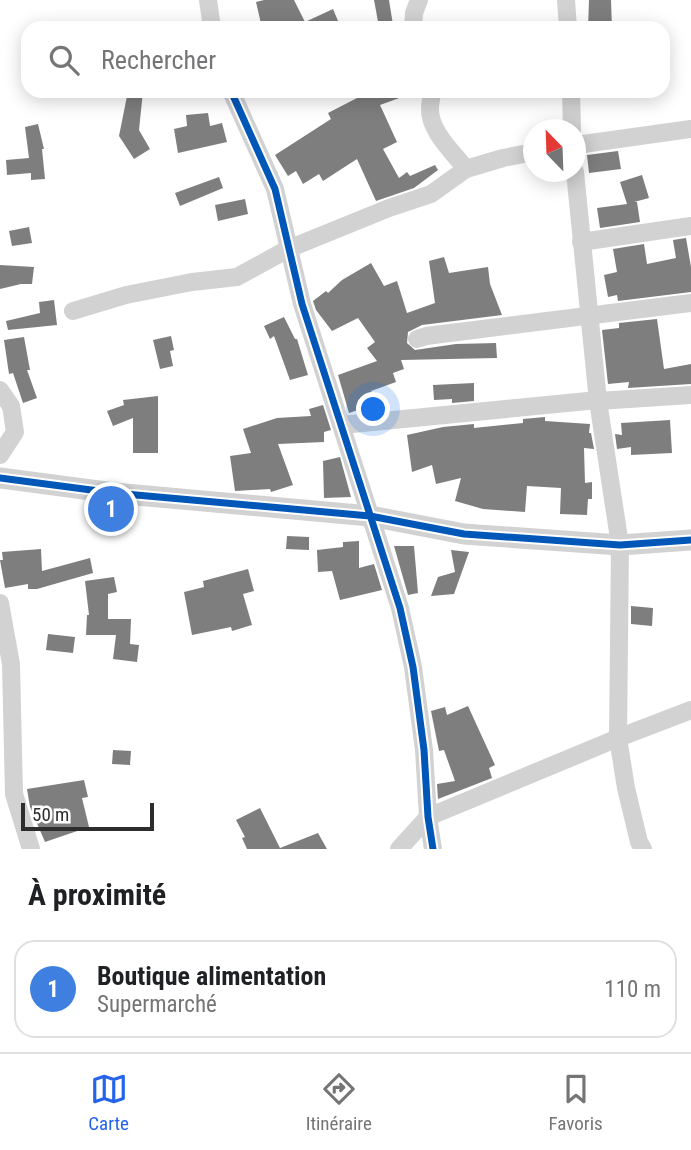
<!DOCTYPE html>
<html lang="fr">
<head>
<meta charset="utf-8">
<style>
	:root { --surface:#fff; --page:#f6f6f6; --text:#202124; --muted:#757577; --line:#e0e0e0; --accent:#2563eb }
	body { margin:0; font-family:"Roboto Condensed",sans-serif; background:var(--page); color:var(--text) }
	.compass { position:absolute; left:523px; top:119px; width:63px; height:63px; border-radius:50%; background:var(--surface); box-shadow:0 4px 18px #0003; rotate:337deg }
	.scale { position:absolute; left:21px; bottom:18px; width:133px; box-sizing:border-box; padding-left:7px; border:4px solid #2d2d2d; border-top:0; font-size:19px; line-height:24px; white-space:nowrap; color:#2d2d2d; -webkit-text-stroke:5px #fff; paint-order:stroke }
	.you { position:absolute; left:374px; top:410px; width:24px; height:24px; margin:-18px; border:5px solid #fff; border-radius:50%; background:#1a73e8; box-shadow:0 0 0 10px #1a73e833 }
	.badge { display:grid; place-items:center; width:46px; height:46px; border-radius:50%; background:var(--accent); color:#fff; font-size:23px; font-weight:700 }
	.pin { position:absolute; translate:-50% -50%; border:4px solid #fff; box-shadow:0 2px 7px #0006 }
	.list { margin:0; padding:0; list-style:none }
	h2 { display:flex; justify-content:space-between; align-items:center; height:91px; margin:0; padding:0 28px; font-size:30px }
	h2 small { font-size:23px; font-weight:400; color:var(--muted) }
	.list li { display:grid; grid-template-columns:46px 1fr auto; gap:21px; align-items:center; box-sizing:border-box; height:98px; margin:0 14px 14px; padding:0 14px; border:2px solid var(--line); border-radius:21px }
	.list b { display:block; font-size:26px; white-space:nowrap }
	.list p { margin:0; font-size:23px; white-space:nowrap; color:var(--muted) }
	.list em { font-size:23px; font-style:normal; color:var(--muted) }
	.icon { flex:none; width:38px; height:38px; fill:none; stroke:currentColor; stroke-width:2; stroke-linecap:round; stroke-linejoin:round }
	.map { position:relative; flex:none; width:691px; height:849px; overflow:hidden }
	.search { position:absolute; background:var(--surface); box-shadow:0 4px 18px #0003; left:21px; right:21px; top:21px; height:77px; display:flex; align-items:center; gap:18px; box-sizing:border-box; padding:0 24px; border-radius:21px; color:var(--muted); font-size:26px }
	.sheet { height:203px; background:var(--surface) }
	nav { display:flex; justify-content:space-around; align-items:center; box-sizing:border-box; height:98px; border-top:2px solid var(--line); background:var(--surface); font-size:19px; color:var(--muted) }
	nav a { display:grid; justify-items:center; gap:4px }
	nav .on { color:var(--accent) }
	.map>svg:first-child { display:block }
	.building { fill:#7e7e7e }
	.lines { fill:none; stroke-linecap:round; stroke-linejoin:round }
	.minor { stroke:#d2d2d2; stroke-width:18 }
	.tertiary { stroke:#d2d2d2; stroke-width:21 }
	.cycleway-casing { stroke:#fff; stroke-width:11 }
	.cycleway { stroke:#0057b8; stroke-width:7 }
</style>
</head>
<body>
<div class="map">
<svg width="691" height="849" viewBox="0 0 691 849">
	<rect width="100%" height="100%" fill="#fff"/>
	<g class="building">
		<polygon points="264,0 294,0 305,22 333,9 341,28 262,28 256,2"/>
		<polygon points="374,0 389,0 393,25 379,27"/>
		<polygon points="589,0 611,0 612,28 588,28"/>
		<polygon points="128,91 143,91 139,130 150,149 134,159 119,136"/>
		<polygon points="369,91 413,91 413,93 380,105 397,142 383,149 399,178 407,172 410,176 435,165 438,170 414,188 376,201 357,159 323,181 319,174 303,184 296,171 288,176 275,155 331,119 328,113 357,98 356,96"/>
		<polygon points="208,113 210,126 222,123 227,142 178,153 174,129 187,126 186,115"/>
		<polygon points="38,124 44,149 42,149 45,179 31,180 31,173 7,175 6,160 29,158 25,127"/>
		<polygon points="618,151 621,169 589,173 587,155"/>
		<polygon points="642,175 649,198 634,202 637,202 640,222 600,228 597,208 627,204 620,182"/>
		<polygon points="219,177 223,188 180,206 175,193"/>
		<polygon points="245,199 248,214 218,221 215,205"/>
		<polygon points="29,227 32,243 12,246 9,231"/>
		<polygon points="686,238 691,267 691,292 618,301 617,295 608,297 604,275 617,272 613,249 644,244 647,264 676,258 673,240"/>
		<polygon points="444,257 449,273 488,267 490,284 502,315 422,325 408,332 407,343 415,350 456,344 496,343 497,358 401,360 404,369 393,373 396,382 371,391 372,393 376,392 379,403 349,413 338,375 377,361 367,348 375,342 358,318 332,331 316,310 313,301 326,291 328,293 342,280 371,263 384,286 397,281 407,313 435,303 429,261"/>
		<polygon points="0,265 34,267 32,284 21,284 0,289"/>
		<polygon points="54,300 57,325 8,330 6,321 40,313 39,302"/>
		<polygon points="284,317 295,339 297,339 308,375 290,380 274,336 270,339 264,326"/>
		<polygon points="657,319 664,369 691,364 691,384 628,388 629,382 608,384 602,330 619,328 619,323"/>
		<polygon points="171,336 174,350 170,351 173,366 160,369 153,340"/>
		<polygon points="24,337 30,370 27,370 37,398 23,403 13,373 9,374 4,340"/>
		<polygon points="474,383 474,401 452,403 452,399 434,400 433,385"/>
		<polygon points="158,396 158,453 133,453 133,418 113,426 107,411 124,405 123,400"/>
		<polygon points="323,405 331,430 324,432 324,442 278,444 293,485 271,492 270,489 235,491 230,456 251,453 243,429 277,418 311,416 309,409"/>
		<polygon points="545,417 545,421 590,424 589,433 591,433 594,449 584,448 585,483 592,482 592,499 588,499 587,515 560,514 561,488 527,486 525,512 483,509 455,501 461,478 436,484 432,465 412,472 407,435 443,427 474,424 474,428 523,423 523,419"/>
		<polygon points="670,420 672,453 631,455 631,447 617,449 615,434 622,435 621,423"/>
		<polygon points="340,457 351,497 324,498 323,461"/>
		<polygon points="287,536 309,537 309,550 286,549"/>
		<polygon points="359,541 359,568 374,564 382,590 340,600 332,571 318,572 317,550 343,547 343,542"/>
		<polygon points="394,546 414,546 418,593 408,595"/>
		<polygon points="41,549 42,571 90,558 93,573 37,589 28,589 28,584 5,588 0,560 3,560 2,552"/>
		<polygon points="451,550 469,552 454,594 431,596 438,577 455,572"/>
		<polygon points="248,569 254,591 243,594 252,625 232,631 231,627 192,635 184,592 204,587 203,581"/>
		<polygon points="114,577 117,592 108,594 108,619 131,619 130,644 139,645 137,662 113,659 116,635 86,635 87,615 89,615 85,581"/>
		<polygon points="631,606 653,608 652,626 631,624"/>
		<polygon points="48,634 75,637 73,653 46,650"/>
		<polygon points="468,706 495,765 489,768 492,778 438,799 437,784 455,781 444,750 439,751 431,711 445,707 447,715"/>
		<polygon points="113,750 131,751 130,765 112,764"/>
		<polygon points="84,780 88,797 82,798 89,827 45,842 30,807 27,789"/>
		<polygon points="260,808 280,848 318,833 327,849 247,849 242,838 245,837 236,820"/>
	</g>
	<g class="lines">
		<g class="minor">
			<polyline points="208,0 212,28"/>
			<polyline points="566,0 568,28"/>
			<polyline points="413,28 414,13 419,0"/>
			<polyline points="231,91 275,189 302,304 400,608 413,667 424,750 428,817 433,849"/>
			<path d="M432 91C432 97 430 102 430 108 429 131 453 152 466 169"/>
			<polyline points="571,91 572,130"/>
			<polyline points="576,145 691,129"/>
			<polyline points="575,172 598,401 620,545 618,738 626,788 639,842 643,849"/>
			<polyline points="581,242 691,226"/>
			<polyline points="73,311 126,295 192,282 237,277 288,249 389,208 431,194 466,169 503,158 534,152"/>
			<polyline points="417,339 426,336 691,303"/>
			<polyline points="0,390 11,406 15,432 0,455"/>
			<polyline points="598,401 691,395"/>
			<polyline points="342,425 598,400"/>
			<polyline points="0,603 11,664 14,794 31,849"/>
			<polyline points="399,849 428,817 618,738 691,710"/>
		</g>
		<polyline class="tertiary" points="0,478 114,493 370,516 464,534 620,545 691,540"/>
		<defs>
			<g id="cycleway">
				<polyline points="231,91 275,189 302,304 400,608 413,667 424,750 428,817 433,849"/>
				<polyline points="0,478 114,493 370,516 464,534 620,545 691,540"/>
			</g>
		</defs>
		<use href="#cycleway" class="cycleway-casing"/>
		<use href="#cycleway" class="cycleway"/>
	</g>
</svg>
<svg class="compass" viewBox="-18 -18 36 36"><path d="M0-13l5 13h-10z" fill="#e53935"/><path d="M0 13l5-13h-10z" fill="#757577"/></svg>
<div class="scale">50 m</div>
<div class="you"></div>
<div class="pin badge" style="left:111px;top:509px;background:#3f7fe0">1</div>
<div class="search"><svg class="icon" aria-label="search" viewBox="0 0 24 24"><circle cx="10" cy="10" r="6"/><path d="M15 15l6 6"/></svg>Rechercher</div>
</div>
<section class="sheet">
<h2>À proximité<small></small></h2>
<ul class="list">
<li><span class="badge" style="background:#3f7fe0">1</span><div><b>Boutique alimentation</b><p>Supermarché</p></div><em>110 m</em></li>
</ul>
</section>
<nav>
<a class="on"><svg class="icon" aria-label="map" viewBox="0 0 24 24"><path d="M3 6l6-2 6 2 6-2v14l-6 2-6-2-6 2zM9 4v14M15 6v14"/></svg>Carte</a>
<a><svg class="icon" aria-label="directions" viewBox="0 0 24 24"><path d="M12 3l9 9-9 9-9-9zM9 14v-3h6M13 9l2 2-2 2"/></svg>Itinéraire</a>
<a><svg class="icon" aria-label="saved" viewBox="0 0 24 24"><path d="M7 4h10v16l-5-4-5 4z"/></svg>Favoris</a>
</nav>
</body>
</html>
